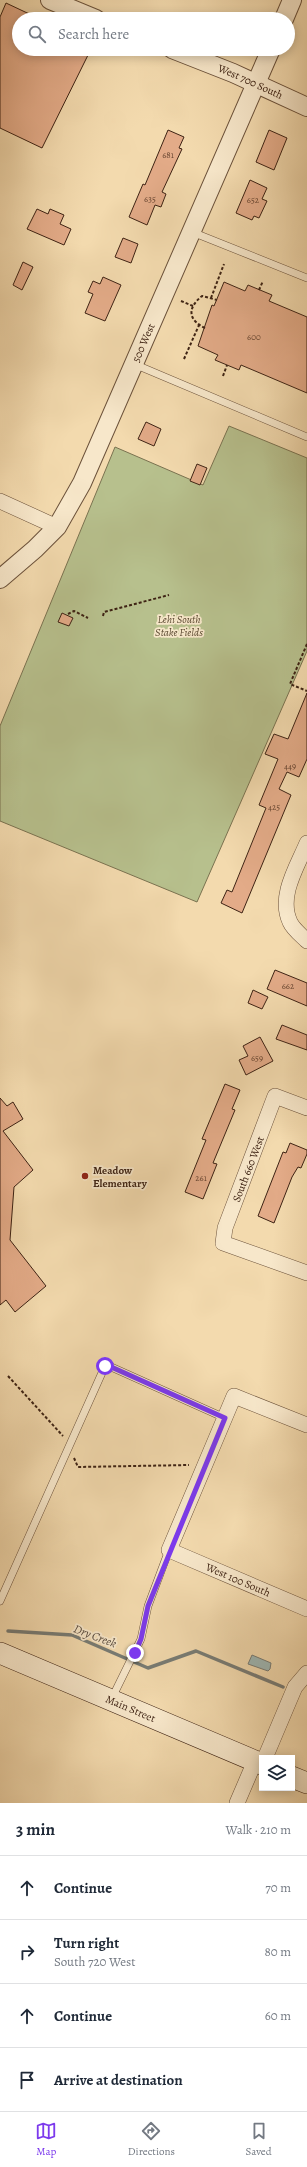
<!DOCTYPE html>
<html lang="en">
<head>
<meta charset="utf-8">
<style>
	:root { --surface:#fff; --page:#f2f2f3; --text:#1f2937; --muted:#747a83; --line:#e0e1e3; --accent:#7c3aed }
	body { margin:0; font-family:Alegreya,serif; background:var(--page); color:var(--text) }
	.controls { position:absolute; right:12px; bottom:12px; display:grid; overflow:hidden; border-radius:0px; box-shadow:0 2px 10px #0003 }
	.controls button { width:36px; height:36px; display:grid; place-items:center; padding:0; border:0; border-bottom:1px solid var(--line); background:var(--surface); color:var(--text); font:20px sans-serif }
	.stop { position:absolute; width:12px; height:12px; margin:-9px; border:3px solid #7c3aed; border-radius:50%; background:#fff }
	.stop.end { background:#7c3aed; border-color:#fff; box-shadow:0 1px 4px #0008 }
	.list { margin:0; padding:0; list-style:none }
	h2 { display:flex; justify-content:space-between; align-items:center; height:52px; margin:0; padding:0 16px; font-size:17px }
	h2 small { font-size:13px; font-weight:400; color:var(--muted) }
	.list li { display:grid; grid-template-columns:26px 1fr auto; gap:12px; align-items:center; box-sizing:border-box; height:64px; padding:0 16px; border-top:1px solid var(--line) }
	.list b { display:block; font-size:15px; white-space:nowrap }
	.list p { margin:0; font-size:13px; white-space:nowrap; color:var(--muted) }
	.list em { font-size:13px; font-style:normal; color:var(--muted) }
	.icon { flex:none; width:22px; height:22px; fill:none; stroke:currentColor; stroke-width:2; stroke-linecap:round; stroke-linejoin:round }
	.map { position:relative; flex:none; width:307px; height:1803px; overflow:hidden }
	.search { position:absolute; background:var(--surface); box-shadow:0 2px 10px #0003; left:12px; right:12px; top:12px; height:44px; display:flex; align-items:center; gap:10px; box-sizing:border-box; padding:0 14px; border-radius:22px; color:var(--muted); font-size:15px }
	.sheet { height:308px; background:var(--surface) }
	nav { display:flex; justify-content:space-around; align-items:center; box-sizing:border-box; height:56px; border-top:1px solid var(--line); background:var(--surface); font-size:11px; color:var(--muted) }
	nav a { display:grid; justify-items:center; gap:2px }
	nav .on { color:var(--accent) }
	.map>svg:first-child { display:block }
	.green { fill:#b7c08d; stroke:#7a7250 }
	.water { fill:#9fb8b5; stroke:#787c75 }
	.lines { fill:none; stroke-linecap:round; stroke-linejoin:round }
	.stream { stroke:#787c75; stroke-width:3.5 }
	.building { fill:#e3ab88; stroke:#3e2314 }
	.service-casing { stroke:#6b513a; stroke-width:8 }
	.minor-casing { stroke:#6b513a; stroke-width:16 }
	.tertiary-casing { stroke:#6b513a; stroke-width:20 }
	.secondary-casing { stroke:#3e2314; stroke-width:22 }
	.path { stroke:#3e2314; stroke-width:2; stroke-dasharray:3 2; stroke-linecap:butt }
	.service { stroke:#f7e7ca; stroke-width:7 }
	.minor { stroke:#f7e7ca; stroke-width:15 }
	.tertiary { stroke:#f7e7ca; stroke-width:18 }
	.secondary { stroke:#f7e7ca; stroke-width:21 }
	.route { stroke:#7c3aed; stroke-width:5 }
	.poi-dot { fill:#8f2418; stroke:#f7e7ca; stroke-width:1.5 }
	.labels { text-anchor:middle; stroke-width:3.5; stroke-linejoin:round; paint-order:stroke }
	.number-label { font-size:9px; fill:#674531 }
	.street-label { font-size:11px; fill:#3e2314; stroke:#f7e7ca }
	.park-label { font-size:11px; font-style:italic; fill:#5c4a32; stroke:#f7e7ca }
	.poi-label { font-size:11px; font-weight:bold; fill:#3e2314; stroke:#f7e7ca; text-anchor:start }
	.water-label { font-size:12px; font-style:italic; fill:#56483c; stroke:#f7e7ca }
</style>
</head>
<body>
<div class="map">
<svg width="307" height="1803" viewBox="0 0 307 1803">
	<rect width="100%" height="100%" fill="#f3daae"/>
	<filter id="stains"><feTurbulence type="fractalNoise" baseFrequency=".005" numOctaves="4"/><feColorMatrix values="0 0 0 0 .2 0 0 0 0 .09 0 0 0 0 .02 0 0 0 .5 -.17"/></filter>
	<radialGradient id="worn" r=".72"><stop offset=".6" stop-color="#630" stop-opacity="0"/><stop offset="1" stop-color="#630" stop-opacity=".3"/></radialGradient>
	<polygon class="green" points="229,426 307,458 307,651 197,902 0,821 0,726 115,447 203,485"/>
	<polygon class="water" points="252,1655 271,1663 270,1669 268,1671 248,1664"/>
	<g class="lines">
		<polyline class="stream" points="8,1631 72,1635 148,1668 196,1651 283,1687"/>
	</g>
	<g class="building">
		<polygon points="6,3 40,19 19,19 19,49 91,49 42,148 0,128 0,17"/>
		<polygon points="168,130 184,137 179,148 182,149 162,192 166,194 161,207 155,205 147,225 129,217 143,184 145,185"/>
		<polygon points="269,130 287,138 274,170 256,162"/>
		<polygon points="250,180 267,188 262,199 267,201 259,218 254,216 252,220 236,213"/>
		<polygon points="37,209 48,214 50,209 64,215 60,224 71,229 64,245 27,229"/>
		<polygon points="123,238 138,244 131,263 115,257"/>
		<polygon points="23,262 33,267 22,290 13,285"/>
		<polygon points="103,277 121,285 105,321 85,313 93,294 88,292 93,281 100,284"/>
		<polygon points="224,282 245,291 248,285 272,295 269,301 307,317 307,393 241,365 239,370 215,360 218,355 198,346 212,305 214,306"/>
		<polygon points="146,422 161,429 154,446 138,439"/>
		<polygon points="197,464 207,468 200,485 190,481"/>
		<polygon points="62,613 73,618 69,626 58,622"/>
		<polygon points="307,693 307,759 299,777 287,772 279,789 291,795 242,913 221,903 227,890 232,892 266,808 259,805 278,759 265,754 274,734 288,739"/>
		<polygon points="275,970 307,983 307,1006 267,989"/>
		<polygon points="253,990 268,997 262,1009 248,1003"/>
		<polygon points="282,1025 307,1035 307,1050 276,1039"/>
		<polygon points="260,1037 273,1061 246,1075 239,1060 248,1056 243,1046"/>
		<polygon points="225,1084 240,1090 232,1109 235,1110 213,1163 217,1164 203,1199 185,1192 206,1140 202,1139"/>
		<polygon points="0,1098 7,1106 13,1102 23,1119 3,1131 33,1170 14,1187 10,1240 46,1286 15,1312 6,1300 0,1305"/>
		<polygon points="290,1143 307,1150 307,1154 301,1168 298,1167 292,1177 274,1223 258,1216 283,1152 286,1153"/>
	</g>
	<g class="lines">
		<defs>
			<g id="service">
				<polyline points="192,232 307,278"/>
				<polyline points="134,364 307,437"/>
				<polyline points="0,1601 105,1366 109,1366 225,1418"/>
				<polyline points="112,1698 141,1639 148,1606 169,1550"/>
			</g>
			<g id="minor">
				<polyline points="0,501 57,527"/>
				<path d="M307 843C297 867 278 896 290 922 293 929 302 936 307 941"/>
				<polyline points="307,1108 275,1096 225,1228 223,1243 307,1273"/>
				<path id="s1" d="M307 1425 234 1396 169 1550 307 1609"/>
				<polyline points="265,1758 295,1687 307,1673"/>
				<polyline points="237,1803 255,1761"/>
			</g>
			<g id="tertiary">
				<polyline points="50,0 96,19"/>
				<polyline points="284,19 292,0"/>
				<path id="s2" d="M172 49 233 73 307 107"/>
				<path id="s3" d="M0 579 35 549 57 527 82 483 271 49"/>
			</g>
			<g id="secondary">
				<path id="s4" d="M0 1653 262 1764"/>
				<polyline points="292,1777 307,1783"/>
			</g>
		</defs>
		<use href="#service" class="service-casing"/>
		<use href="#minor" class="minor-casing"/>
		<use href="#tertiary" class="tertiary-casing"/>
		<use href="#secondary" class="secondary-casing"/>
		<g class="path">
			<polyline points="259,290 263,281"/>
			<polyline points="211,298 224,264"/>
			<polyline points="181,301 193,306"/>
			<path d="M205 328C188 320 187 308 202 296L217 300"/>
			<polyline points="184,359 199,325"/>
			<polyline points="223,376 227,365"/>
			<polyline points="68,614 74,611 88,618"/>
			<polyline points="103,616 104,612 169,595"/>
			<polyline points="307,644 290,684 307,691"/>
			<polyline points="8,1376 63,1436"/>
			<polyline points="74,1458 78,1467 189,1465"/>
		</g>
		<use href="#service" class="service"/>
		<use href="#minor" class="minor"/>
		<use href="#tertiary" class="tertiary"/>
		<use href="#secondary" class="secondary"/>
	</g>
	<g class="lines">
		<polyline class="route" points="105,1366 109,1366 225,1418 148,1606 141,1639 135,1653"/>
	</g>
	<circle class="poi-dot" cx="85" cy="1176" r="4"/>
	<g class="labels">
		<g class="number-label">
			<text x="168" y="158">681</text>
			<text x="150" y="202">635</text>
			<text x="253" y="203">652</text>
			<text x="254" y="340">600</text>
			<text x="290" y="769">449</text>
			<text x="274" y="810">425</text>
			<text x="288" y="989">662</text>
			<text x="257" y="1061">659</text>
			<text x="201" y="1181">261</text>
		</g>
		<g class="street-label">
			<text dy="4" stroke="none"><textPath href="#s2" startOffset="85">West 700 South</textPath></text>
			<text dy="4" stroke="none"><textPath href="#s3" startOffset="281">500 West</textPath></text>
			<text transform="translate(248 1169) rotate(-69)" y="4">South 660 West</text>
			<text dy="4" stroke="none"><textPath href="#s1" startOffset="321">West 100 South</textPath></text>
			<text dy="4" stroke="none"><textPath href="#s4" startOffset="142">Main Street</textPath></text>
		</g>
		<g class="park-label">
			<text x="179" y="623">Lehi South<tspan x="179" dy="13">Stake Fields</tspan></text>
		</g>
		<g class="poi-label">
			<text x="93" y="1174">Meadow<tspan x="93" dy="13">Elementary</tspan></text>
		</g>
		<g class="water-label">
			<text transform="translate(95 1636) rotate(21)" y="4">Dry Creek</text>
		</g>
	</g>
	<rect width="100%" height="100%" filter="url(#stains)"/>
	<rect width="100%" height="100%" fill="url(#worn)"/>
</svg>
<div class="controls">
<button><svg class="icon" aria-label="layers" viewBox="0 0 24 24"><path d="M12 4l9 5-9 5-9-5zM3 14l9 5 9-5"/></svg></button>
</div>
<div class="stop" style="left:105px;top:1366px"></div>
<div class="stop end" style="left:135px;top:1653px"></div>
<div class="search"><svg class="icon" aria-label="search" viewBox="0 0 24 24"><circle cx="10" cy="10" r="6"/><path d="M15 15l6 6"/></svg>Search here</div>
</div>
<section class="sheet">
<h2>3 min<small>Walk · 210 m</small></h2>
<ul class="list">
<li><svg class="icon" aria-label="ahead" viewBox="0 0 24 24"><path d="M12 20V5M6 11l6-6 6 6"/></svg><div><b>Continue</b></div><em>70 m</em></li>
<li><svg class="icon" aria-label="right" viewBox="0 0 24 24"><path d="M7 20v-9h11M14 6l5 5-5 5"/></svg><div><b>Turn right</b><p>South 720 West</p></div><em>80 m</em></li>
<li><svg class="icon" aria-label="ahead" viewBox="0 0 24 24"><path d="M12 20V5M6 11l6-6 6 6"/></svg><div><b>Continue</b></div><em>60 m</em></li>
<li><svg class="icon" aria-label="arrive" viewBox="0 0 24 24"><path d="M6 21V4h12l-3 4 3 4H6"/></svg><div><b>Arrive at destination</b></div></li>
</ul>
</section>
<nav>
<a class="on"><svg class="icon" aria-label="map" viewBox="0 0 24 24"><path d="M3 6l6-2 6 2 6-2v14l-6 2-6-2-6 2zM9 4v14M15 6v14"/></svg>Map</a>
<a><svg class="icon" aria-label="directions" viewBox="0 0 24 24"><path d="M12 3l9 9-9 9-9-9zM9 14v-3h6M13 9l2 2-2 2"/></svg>Directions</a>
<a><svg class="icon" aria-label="saved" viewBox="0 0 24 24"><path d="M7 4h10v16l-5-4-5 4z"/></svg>Saved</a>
</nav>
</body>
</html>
